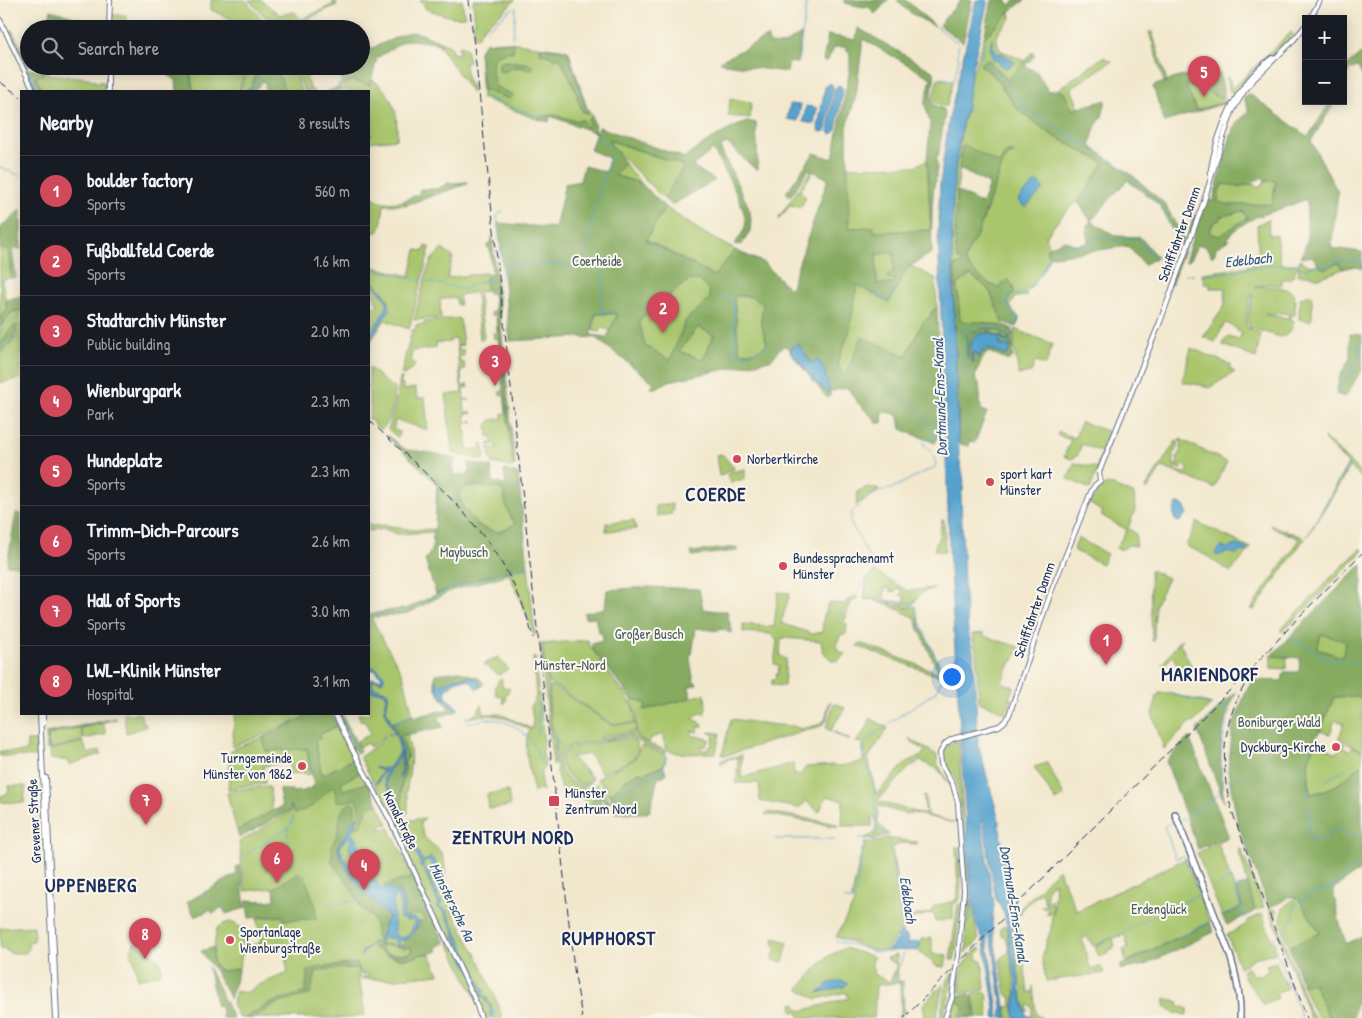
<!DOCTYPE html>
<html lang="en">
<head>
<meta charset="utf-8">
<style>
	:root { --surface:#171b24; --page:#242831; --text:#f1f3f6; --muted:#9ea1a6; --line:#363941; --accent:#d1495b }
	body { margin:0; font-family:"Patrick Hand",sans-serif; background:var(--page); color:var(--text) }
	.controls { position:absolute; right:15px; top:15px; display:grid; overflow:hidden; border-radius:0px; box-shadow:0 2px 12px #0003 }
	.controls button { width:45px; height:45px; display:grid; place-items:center; padding:0; border:0; border-bottom:1px solid var(--line); background:var(--surface); color:var(--text); font:25px sans-serif }
	.you { position:absolute; left:951px; top:676px; width:18px; height:18px; margin:-12px; border:4px solid #fff; border-radius:50%; background:#1a73e8; box-shadow:0 0 0 8px #1a73e833 }
	.badge { display:grid; place-items:center; width:32px; height:32px; border-radius:50%; background:var(--accent); color:#fff; font-size:16px; font-weight:700 }
	.pin { position:absolute; translate:-50% -41px; filter:drop-shadow(0 1px 2px #0008) }
	.pin::after { content:''; position:absolute; top:26px; width:18px; height:15px; background:inherit; clip-path:polygon(0 0,100% 0,50% 100%) }
	.list { margin:0; padding:0; list-style:none }
	h2 { display:flex; justify-content:space-between; align-items:center; height:65px; margin:0; padding:0 20px; font-size:21px }
	h2 small { font-size:16px; font-weight:400; color:var(--muted) }
	.list li { display:grid; grid-template-columns:32px 1fr auto; gap:15px; align-items:center; box-sizing:border-box; height:70px; padding:0 20px; border-top:1px solid var(--line) }
	.list b { display:block; font-size:19px; white-space:nowrap }
	.list p { margin:0; font-size:16px; white-space:nowrap; color:var(--muted) }
	.list em { font-size:16px; font-style:normal; color:var(--muted) }
	.icon { flex:none; width:28px; height:28px; fill:none; stroke:currentColor; stroke-width:2; stroke-linecap:round; stroke-linejoin:round }
	.map { position:relative; flex:none; width:1362px; height:1018px; overflow:hidden }
	.search { position:absolute; background:var(--surface); box-shadow:0 2px 12px #0003; left:20px; top:20px; width:350px; height:55px; display:flex; align-items:center; gap:12px; box-sizing:border-box; padding:0 18px; border-radius:28px; color:var(--muted); font-size:19px }
	.panel { position:absolute; background:var(--surface); box-shadow:0 2px 12px #0003; left:20px; top:90px; width:350px; height:625px; border-radius:0px }
	.map>svg:first-child { display:block }
	.green { fill:#a9c66d; stroke:#627a66; fill-rule:evenodd }
	.forest { fill:#86ab60; stroke:#506d5f; fill-rule:evenodd }
	.water { fill:#55a2ce; stroke:#386896; fill-rule:evenodd }
	.lines { fill:none; stroke-linecap:round; stroke-linejoin:round }
	.stream { stroke:#55a2ce; stroke-width:1 }
	.canal { stroke:#55a2ce; stroke-width:2.5 }
	.major-casing { stroke:#667085; stroke-width:6 }
	.highway-casing { stroke:#667085; stroke-width:8 }
	.major { stroke:#fff; stroke-width:4 }
	.highway { stroke:#fff; stroke-width:5 }
	.rail { stroke:#1b2f5e; stroke-width:1; stroke-dasharray:8 4; stroke-linecap:butt }
	.major-bridge-casing { stroke:#667085; stroke-width:6; stroke-linecap:butt }
	.major-bridge { stroke:#fff; stroke-width:4 }
	.poi-dot { fill:#d1495b; stroke:#fbf7ec; stroke-width:2 }
	.labels { text-anchor:middle; stroke-width:4; stroke-linejoin:round; paint-order:stroke }
	.street-label { font-size:14px; fill:#1b2f5e; stroke:#fbf7ec }
	.park-label { font-size:14px; fill:#465c62; stroke:#fbf7ec }
	.poi-label { font-size:14px; fill:#1b2f5e; stroke:#fbf7ec; text-anchor:start }
	.water-label { font-size:15px; font-style:italic; fill:#2f5785; stroke:#fbf7ec }
	.district-label { font-size:19px; font-weight:bold; letter-spacing:1px; fill:#1b2f5e; stroke:#fbf7ec }
</style>
</head>
<body>
<div class="map">
<svg width="1362" height="1018" viewBox="0 0 1362 1018">
	<rect width="100%" height="100%" fill="#fbf7ec"/>
	<filter id="ink" filterUnits="userSpaceOnUse"><feTurbulence type="fractalNoise" baseFrequency=".02" numOctaves="2"/><feDisplacementMap in="SourceGraphic" scale="10" xChannelSelector="R" yChannelSelector="G"/><feConvolveMatrix kernelMatrix="1 2 1 2 8 2 1 2 1" color-interpolation-filters="sRGB"/></filter>
	<filter id="wash" filterUnits="userSpaceOnUse"><feTurbulence type="fractalNoise" baseFrequency=".0096" numOctaves="4" result="noise"/><feDisplacementMap in="SourceGraphic" scale="20" xChannelSelector="R" yChannelSelector="G"/><feGaussianBlur stdDeviation="1.12" result="paint"/><feColorMatrix in="noise" values="0 0 0 0 0 0 0 0 0 0 0 0 0 0 0 0 0 1.4 0 .05"/><feComposite in="paint" operator="in"/></filter>
	<g filter="url(#wash)">
		<rect width="100%" height="100%" fill="#f2e8ce"/>
		<g class="green">
			<polygon points="211,0 245,0 271,29 248,29 246,26 211,10"/>
			<polygon points="248,0 261,0 280,15 295,12 300,20 334,4 332,0 335,0 337,5 297,24 299,29 296,24 286,27 286,29 278,29"/>
			<path d="M420 0H462L464 14 465 17C452 19 439 13 426 9L422 1Z"/>
			<path d="M473 0H515C506 10 495 18 484 27 480 31 480 35 475 39L473 24 475 22Z"/>
			<path d="M1010 12 1011 18C1001 31 992 33 1000 50L1025 61 1008 80 988 60 980 65 995 77 1017 109 1052 135 1104 163 1078 202C1068 206 1053 228 1045 237L1050 247 1046 249 1050 255C1045 268 1036 283 1025 292L1027 296 1015 297 1010 307 1007 302 1008 279 998 287C986 284 970 272 965 261L967 253 978 233 1002 166 1008 156 1014 153 1010 151 1000 164 964 145 962 146 957 191 955 240 963 262 960 264 955 265V287L954 290 952 230 954 180 963 121 966 112 971 75 974 69 984 38ZM1036 182H1037L1027 206H1023L1019 202V198Z"/>
			<polygon points="53,14 86,22 84,29 49,29"/>
			<polygon points="111,15 126,15 125,29 117,29 117,24 111,24"/>
			<polygon points="12,30 29,64 29,66 30,66 24,67 7,31"/>
			<polygon points="1149,32 1152,32 1167,81 1164,82"/>
			<path d="M1291 32 1294 35C1284 46 1271 53 1260 63 1250 73 1243 83 1234 93L1230 92 1228 87 1226 78H1229L1232 89Z"/>
			<path d="M501 41 567 50 569 52 588 111H590L597 133 550 115 537 119 482 98 479 50 485 43ZM486 43 506 52 495 56C490 65 492 77 496 87L512 95 483 90ZM565 50 568 53 587 114 582 111 575 89 560 58H554L549 55ZM503 61 526 63 531 71 521 67H515L504 72 499 63Z"/>
			<polygon points="440,42 450,46 453,54 460,53 458,47 463,46 466,49 469,62 465,63 467,79 472,86 472,93 441,48"/>
			<polygon points="1103,57 1112,61 1071,88 1079,108 1072,110 1064,92 1057,90"/>
			<polygon points="190,66 242,66 243,77 239,91 194,91 193,90"/>
			<polygon points="244,66 257,66 257,69 251,88 245,91 240,91 245,77"/>
			<path d="M267 66 289 67C296 74 297 83 302 91H284C282 79 276 74 267 66Z"/>
			<path d="M292 66H318V67L306 73 308 77 306 79 311 90 314 91H305C300 83 298 74 292 66Z"/>
			<polygon points="42,71 48,72 47,74 88,78 99,83 100,81 105,83 106,85 104,85 103,91 42,91 36,77 43,74"/>
			<polygon points="938,78 953,81 947,106 944,106 934,102 933,98"/>
			<path d="M372 80C382 83 395 104 396 115 397 122 397 131 397 139L369 142V135H372L369 131V91H345L343 84 341 86 342 91H328L337 88 342 81 344 84 352 81 369 85Z"/>
			<polygon points="1186,85 1199,86 1219,98 1224,96 1225,102 1196,110"/>
			<polygon points="730,99 751,102 750,118 728,116"/>
			<polygon points="608,140 684,166 664,199 622,157 609,143"/>
			<polygon points="927,160 931,230 874,232 873,227 849,228 847,167 915,166"/>
			<polygon points="625,164 642,184 614,175"/>
			<polygon points="811,171 813,172 800,191 806,197 801,207 791,205 778,219"/>
			<polygon points="1276,180 1272,205 1230,205 1218,202 1219,191 1223,184 1240,186 1254,184 1257,188 1264,184 1265,181"/>
			<path d="M369 194C379 203 391 204 403 201L405 205H384L382 220 379 231 369 234Z"/>
			<polygon points="665,207 702,232 735,250 714,276 646,239"/>
			<polygon points="1243,211 1247,218 1220,236 1211,234 1209,230 1220,217"/>
			<path d="M1268 219 1269 235H1276L1281 264H1299L1300 260C1306 265 1310 267 1318 264L1320 267 1338 263 1343 269 1319 278 1311 275H1298L1299 267H1297L1293 276 1289 279H1282V285L1267 284 1255 287V288C1262 285 1288 286 1293 293 1296 298 1295 308 1295 313V315H1292L1291 318 1289 317V314L1275 312V315L1269 314 1266 312V315L1289 318 1294 321C1292 328 1290 335 1281 337L1250 328 1248 320 1253 294H1251L1246 320 1247 327 1251 330 1261 334 1256 358 1223 345V342L1228 337 1239 340 1242 332 1237 331V329C1233 327 1230 324 1225 323L1215 342 1203 337 1224 307 1225 302V288H1210V284H1204V277L1205 276H1202V273L1234 269 1252 265H1259L1257 225Z"/>
			<path d="M426 246 430 248 409 329 385 320 371 341 369 349V341L389 311C392 298 377 285 369 277V266L410 276 416 250 424 251Z"/>
			<polygon points="0,248 8,250 11,278 2,279 6,306 6,309 0,318"/>
			<path d="M442 249 453 257 447 278 484 273 490 274 485 279 486 290 494 289 513 466 511 467 493 463C489 459 489 452 489 447L490 449 491 447 493 448 497 447 496 444H493V445L489 444V446L488 444 492 443V437L488 436 487 426 491 420 502 418V413L503 414 506 413 504 395H500L499 392H503L501 373H498V375L497 372 501 371 498 338 494 339 493 332 494 334 497 333 496 315H491V312H495L493 293H490L489 295 488 291 463 294 459 297 460 305H457L456 298 440 299 441 318 414 320 427 271 432 259Z"/>
			<polygon points="894,253 895,268 893,273 895,279 894,285 877,284 876,254"/>
			<polygon points="911,266 935,278 937,308 933,310 929,318 923,322 906,356 862,337 845,378 837,363 849,333 857,284 889,303 907,268"/>
			<polygon points="971,274 989,290 1005,325 1013,329 1012,331 1010,329 992,324 960,321 957,285"/>
			<polygon points="369,280 386,299 387,306 380,319 369,335 369,308 378,306 372,292 369,292"/>
			<polygon points="689,280 699,280 709,290 710,299 686,320 670,360 645,346 639,320"/>
			<polygon points="476,295 477,295 479,296 484,338 482,340 480,339"/>
			<polygon points="1312,295 1312,318 1310,321 1299,319 1300,298"/>
			<path d="M735 296C746 296 755 296 763 303L761 322 767 344 756 351 743 353 739 350 734 298Z"/>
			<polygon points="21,310 21,333 15,339 12,337 16,328 7,334 5,340 0,345 0,327 11,312"/>
			<polygon points="596,314 614,314 617,315 610,330 601,328 600,332 593,331"/>
			<polygon points="459,318 459,320 460,320 463,345 458,346 458,350 462,350 463,349 464,356 459,356 460,363 464,362 465,370 461,371 462,386 467,386 467,384 469,388 465,387 465,388 463,389 464,399 470,400 464,400 465,412 470,412 471,411 472,415 471,413 465,414 466,422 471,422 472,420 473,421 473,422 465,423 468,450 483,448 483,445 481,445 480,444 483,444 485,458 484,458 484,459 482,460 452,453 446,395 462,393 456,339 451,339 450,342 436,343 436,348 412,351 411,359 415,366 404,375 401,374 412,330 415,330 416,325 425,324 425,322"/>
			<polygon points="698,327 714,335 703,360 679,351"/>
			<path d="M991 329C999 330 1003 335 1011 338L1013 335V350L1012 344 1002 336 996 335 991 331 977 333 970 336C967 344 970 351 968 359L967 358V335L973 330Z"/>
			<polygon points="1015,329 1052,344 1046,365 1035,362 1031,373 1019,375 1014,347"/>
			<polygon points="21,335 21,378 0,383 0,355"/>
			<polygon points="1191,348 1231,365 1229,369 1235,372 1209,388 1202,386 1201,384 1200,385 1182,382"/>
			<path d="M369 367 384 381 394 388C393 401 394 422 380 430L369 419 371 409 369 397Z"/>
			<polygon points="400,378 402,378 402,380 401,380 401,385 403,385 403,388 401,388 402,390 416,388 416,390 415,390 416,392 417,398 425,398 428,430 396,420 393,429 400,432 398,438 388,429 393,415"/>
			<polygon points="1081,422 1112,433 1110,436 1108,436 1110,438 1100,465 1098,466 1097,465 1102,452 1082,444 1077,456 1075,456 1074,458 1071,459 1064,456 1071,440 1057,435 1059,432 1075,438"/>
			<polygon points="1325,438 1362,474 1362,478 1350,467 1307,537 1312,527 1348,464 1324,440"/>
			<path d="M1180 439 1227 462 1214 488 1162 467 1147 490 1145 489 1176 441 1179 443 1177 445 1179 446 1173 454 1175 456 1174 457C1173 469 1175 473 1187 473L1188 469 1184 464 1181 469 1177 468 1175 464 1178 466 1177 457 1179 456 1182 443 1179 441Z"/>
			<path d="M722 454 734 468V469C729 470 725 474 719 476L716 455Z"/>
			<polygon points="1074,463 1098,468 1090,489 1068,479"/>
			<polygon points="745,469 745,478 731,483 727,475 731,472"/>
			<polygon points="1108,484 1134,494 1135,510 1128,528 1136,534 1136,546 1128,545 1124,549 1121,548 1120,550 1116,548 1127,530 1101,515 1103,512 1090,504 1101,487"/>
			<path d="M471 486 498 488 504 492C505 504 508 513 515 524 511 526 506 530 501 531 486 534 472 521 464 509 462 504 460 499 457 494L465 487Z"/>
			<polygon points="868,487 878,489 878,491 867,497 856,505 858,491"/>
			<polygon points="672,504 673,511 671,511 672,514 657,516 655,506"/>
			<polygon points="634,520 636,529 606,531 606,523"/>
			<polygon points="942,520 944,520 945,552 934,550 939,537"/>
			<polygon points="1197,522 1251,548 1231,572 1212,560 1209,557 1186,546"/>
			<polygon points="369,523 371,526 386,525 412,530 435,529 433,532 398,534 384,529 369,531"/>
			<polygon points="1271,525 1305,538 1254,610 1251,609 1300,539 1271,527 1270,526"/>
			<polygon points="1078,538 1107,554 1102,564 1073,550"/>
			<polygon points="1362,548 1362,552 1283,632 1280,630 1338,570"/>
			<polygon points="528,567 535,635 534,635 527,615 508,571"/>
			<polygon points="1150,570 1168,578 1155,606 1154,641 1152,641"/>
			<path d="M506 571V575L452 590 408 613 371 618 403 675 413 715 392 723 386 710 389 696C382 687 376 691 371 684L374 679 382 682 383 674 376 668H369V614L408 608 452 587Z"/>
			<path d="M874 571 908 591 934 588 921 593 913 604 907 608 894 602 887 605 870 599 864 600 866 579ZM885 588H890V591L895 592 898 588 902 591 900 595 905 596 904 603 890 601 884 599Z"/>
			<path d="M778 592 790 593 781 623 813 634 822 632 824 613 826 614 827 605 829 603 844 604 853 595 858 598C849 601 848 612 845 620L843 622 847 624 846 634H841L836 645 838 651 845 654 839 660 833 661C824 654 822 652 821 641L783 638 781 640 780 656 786 659 784 686 772 685V679H775L776 674H778L779 665 774 664 777 641 771 634 743 632V624L774 627Z"/>
			<polygon points="891,604 895,605 907,609 915,606 920,626 942,672 944,673 944,676 941,677 857,646 860,643 937,672 938,671 919,629 916,620 914,617 890,606"/>
			<polygon points="984,633 984,636 1019,647 1014,661 1011,661 1002,682 1014,687 1009,697 1012,700 1006,713 979,702 976,651 972,634"/>
			<polygon points="1321,634 1346,641 1342,657 1317,649"/>
			<polygon points="1182,639 1180,643 1194,672 1181,674 1173,656 1164,665 1162,665 1180,640"/>
			<path d="M588 640 589 645 616 683 615 685H618C628 696 636 707 635 723L615 724 610 723 557 687 550 684 546 672 542 644Z"/>
			<polygon points="540,643 545,673 549,686 548,700 552,735 556,741 554,751 555,764 553,766"/>
			<polygon points="1271,656 1287,657 1286,669 1271,668"/>
			<polygon points="498,657 508,669 499,675 484,664"/>
			<path d="M535 657 544 744 542 746 545 766 541 773V784L543 791 538 790 534 792C531 776 521 744 530 730 516 723 502 714 485 715 479 715 472 718 466 718L471 717 479 712 478 710 482 705 484 714H501L532 729 533 719 531 706 536 696 533 658Z"/>
			<polygon points="500,678 502,680 502,686 510,689 505,696 507,698 504,704 502,696 496,695 495,687"/>
			<path d="M551 686 559 690 610 724H636V731L601 737V739L635 733 639 739 648 743C632 734 637 732 636 715L638 714 635 713 632 701 633 698 647 704 644 710 705 694 706 709 704 714 700 713 693 718 703 725V726L698 727V732L692 731 691 735 709 739V742H707L706 746H701V750H709V747H711L714 734 709 733V732L720 733 716 753C703 753 674 757 665 748L664 734 651 738 649 744 661 748 666 752V753L641 743 629 736 569 746C554 755 557 770 569 780 572 782 576 786 580 786 584 786 588 783 591 782L575 797 573 795 567 799C555 784 555 759 557 740 550 732 547 696 551 686Z"/>
			<polygon points="369,689 371,691 380,691 386,694 384,711 393,731 370,747 367,743 359,747 357,741 371,734 364,720 361,721 358,714 369,714"/>
			<polygon points="1159,693 1168,693 1212,704 1193,723 1191,722 1164,749 1152,713 1156,702 1156,696"/>
			<polygon points="1358,696 1362,698 1362,751 1339,738 1344,723 1335,720 1330,734 1320,731 1334,697"/>
			<polygon points="831,701 826,721 821,726 727,755 722,755 731,719 776,725 793,726 801,729 818,725 825,720 829,703"/>
			<polygon points="834,704 837,704 845,708 831,730 850,740 847,740 826,728"/>
			<polygon points="124,714 141,714 142,722 145,722 146,727 126,733"/>
			<polygon points="235,714 303,714 304,718 232,747"/>
			<polygon points="338,714 342,714 360,751 359,753 356,753"/>
			<polygon points="870,718 888,728 868,758 876,794 907,762 921,756 925,751 911,741 909,738 937,755 937,763 951,786 938,769 931,766 920,760 919,762 910,767 877,801 926,815 923,796 925,796 927,815 955,823 913,813 906,814 878,806 878,823 889,835 885,835 878,839 865,838 874,834 876,825 876,818 872,818 872,826 842,826 843,801 827,796 819,812 805,800 805,803 798,808 760,801 759,783 735,783 737,776 738,757 728,759 724,763 720,763 722,760 742,755 741,778 793,763 794,775 800,775 806,767 833,765 839,766 863,762 863,743 856,742 867,728"/>
			<polygon points="103,723 106,734 84,739 81,730 82,728"/>
			<polygon points="338,726 355,758 322,776 315,740 320,739 319,734"/>
			<polygon points="80,727 82,736 82,741 49,749 48,735"/>
			<path d="M394 732C401 748 402 753 390 767L380 769 383 772 385 771 386 772C383 784 386 784 392 794 395 800 397 808 399 815H391L360 757Z"/>
			<path d="M407 734C409 745 412 756 410 767 409 776 407 785 406 795L408 796V813L405 814 401 807V788L406 767 405 763 407 755 400 736Z"/>
			<polygon points="263,737 266,751 307,749 310,774 306,775 305,773 290,774 289,762 263,766 265,783 228,789 231,750"/>
			<path d="M629 738 636 742C638 747 639 753 634 758 629 763 609 770 602 774L589 754 572 757 593 779C589 781 585 783 581 784 577 784 574 781 571 778 560 770 556 756 569 748Z"/>
			<path d="M1317 740 1324 744V747L1335 753H1337L1342 742 1345 744 1343 748 1350 751 1352 747H1354L1362 752V765C1342 781 1336 789 1310 794L1308 765 1310 755Z"/>
			<polygon points="27,741 39,741 39,757 0,756 0,751 26,752"/>
			<path d="M956 741 959 742 964 843H963L960 802 956 783 957 779H955C947 766 934 748 956 741Z"/>
			<path d="M83 742 88 754 100 750 101 754 69 765V761C64 759 57 761 51 759L50 750Z"/>
			<path d="M641 746H644L666 755 663 766 643 773 639 772 625 780 611 794 597 779 635 759C638 755 638 749 641 746Z"/>
			<path d="M356 761 388 824 378 826 379 829 383 828 384 829 389 827 441 935 403 947H396L404 948 411 947 412 952 409 954H387L376 944C384 957 400 961 415 957 416 957 422 954 422 954 425 954 428 955 430 954L439 974 401 978V979H361V977H370V975L361 974 359 968V985L361 989 365 1015 347 1018H239L232 1004 236 991 246 993 258 985 288 973 284 949 251 951 253 944 258 945 259 942 261 943 257 918 283 916 298 874 274 888 245 891 239 842 292 811 289 801Z"/>
			<polygon points="1047,763 1064,796 1056,801 1034,767"/>
			<polygon points="597,783 599,786 596,792 601,788 605,793 601,797 597,796 592,800 594,803 588,808 589,807 580,796"/>
			<polygon points="9,786 26,786 24,803 0,802 0,796 8,794"/>
			<polygon points="266,786 270,788 272,811 237,831 227,793 229,791"/>
			<polygon points="508,791 510,806 489,809 487,794"/>
			<polygon points="768,812 838,824 839,827 765,814"/>
			<polygon points="425,818 420,824 425,838 440,851 444,859 447,892 455,899 452,910 459,924 462,926 462,930 472,947 478,957 498,1004 502,1018 483,1018 479,1005 416,875 395,825 403,821"/>
			<path d="M885 838 917 842 918 843 916 844 901 843 892 848 902 919 932 912 934 906 955 901 957 897 958 890 956 847H959L961 886 960 900 953 904V918L936 922 933 913 905 920 904 926 901 928 886 951 871 950 852 942 836 937 855 901 852 899V896L862 849H865L866 842C873 842 880 843 885 838Z"/>
			<polygon points="1218,843 1241,907 1222,916 1197,853"/>
			<polygon points="963,845 965,845 970,895 969,920 966,923 963,924 966,889"/>
			<polygon points="1241,849 1264,907 1255,911 1239,850"/>
			<path d="M1185 859 1210 922 1126 962 1123 950 1128 948 1125 935 1113 938 1115 946 1113 947V949L1107 950 1108 954 1099 956 1095 947 1112 938 1093 946 1087 936 1082 940 1088 959 1087 960 1091 969 1101 967 1104 973 1046 981 1042 958 1047 940 1051 930 1052 914H1047L1046 912H1049L1045 907H1042L1040 906H1046L1050 899 1053 905V913H1054V901L1053 899 1055 895 1054 883C1044 887 1048 895 1046 904L1044 903V897L1041 892 1021 910 1022 912 1019 915 1018 911 1058 869 1077 911Z"/>
			<path d="M1298 898 1320 933 1289 947C1282 925 1271 909 1298 898Z"/>
			<path d="M971 899 974 922 979 940 964 954C969 946 966 936 964 927L969 921Z"/>
			<polygon points="958,904 960,904 956,950 954,960 950,960"/>
			<polygon points="1269,908 1277,910 1276,919 1277,923 1309,1011 1315,1018 1310,1018"/>
			<polygon points="1262,914 1276,951 1275,953 1254,958 1240,968 1227,935 1247,924 1247,921"/>
			<polygon points="230,922 236,924 247,933 239,968 227,971 221,971 213,963 212,958 217,928 223,924"/>
			<polygon points="1014,925 1018,926 1019,927 1028,992 1033,992 1033,986 1036,1014 1042,1018 1032,1018 1032,1008 1030,1005 1027,1006 1028,1011 1026,1011 1021,991 1023,990 1023,988 1021,987 1011,928"/>
			<polygon points="34,926 34,941 28,942 29,949 25,953 9,953 9,951 7,951 6,949 0,949 0,928"/>
			<polygon points="1004,926 1007,928 1006,930 1007,931 1015,988 1014,991 1016,991 1013,1011 1015,1018 1008,1018 1006,1007 1012,1006 1011,996 1008,996 1006,994 1000,960 1004,955 1009,953 1009,951 1006,937 1001,935 1000,929"/>
			<polygon points="774,938 788,942 783,962 772,960 776,947 774,946"/>
			<polygon points="932,938 932,954 947,955 945,967 936,966 930,959 920,953 921,939"/>
			<path d="M134 943C145 949 165 958 161 973L138 979 134 960 130 954Z"/>
			<polygon points="845,948 874,957 871,967 873,967 873,974 890,982 897,965 886,958 897,955 898,981 903,981 904,1013 899,1018 898,1016 901,1013 900,983 876,985 874,1018 800,1018 798,1012 793,1012 792,1004 795,1003 797,1007 801,1011 849,998 846,992 817,999 798,989 827,957"/>
			<polygon points="980,948 980,951 977,954 978,960 982,960 985,988 983,990 963,993 960,991 962,972 961,967 976,950"/>
			<polygon points="1276,962 1287,988 1276,994 1278,998 1264,1005 1244,977 1242,971 1247,967 1254,976 1257,974 1261,975 1268,971 1266,965"/>
			<polygon points="958,972 960,974 958,995 960,995 958,1002 964,1006 964,1011 960,1015 961,1017 975,1015 976,1018 948,1018 953,1002"/>
			<polygon points="953,973 949,998 942,1018 940,1018 947,981"/>
			<polygon points="1313,982 1329,1018 1319,1018 1311,1006 1303,986"/>
			<polygon points="943,984 936,1018 925,1017 923,1004"/>
			<polygon points="985,992 987,993 988,1000 987,1002 989,1018 977,1018 973,994"/>
			<polygon points="1165,998 1179,1002 1178,1005 1188,1009 1186,1016 1178,1012 1177,1014 1164,1006"/>
		</g>
		<g class="forest">
			<path d="M843 0H888L875 14 869 7C861 7 853 5 845 3Z"/>
			<path d="M897 0H906L935 26C922 20 906 12 897 0Z"/>
			<polygon points="961,0 972,0 963,42 939,25"/>
			<polygon points="992,0 1006,0 1010,5 1016,0 1025,0 1014,8 984,38"/>
			<polygon points="51,10 87,21 86,22 54,14 49,29 47,29 44,19 49,19"/>
			<path d="M858 28 934 72C937 81 927 97 933 104 935 106 941 108 944 109L945 114 938 157 936 159C939 171 934 182 933 194 932 214 931 233 932 253L907 268 889 303 857 285 849 333 837 363 845 377 862 337 906 356 923 322 929 318 933 310 937 308C937 333 945 427 935 443L901 429 899 417 893 413 883 412 882 423H876L873 418 856 401 848 388 830 391V396L827 398 790 352V348L783 346C777 350 776 356 770 360L669 381 656 388H651L654 383 596 338 579 337 510 341 498 223 555 228 565 184 580 181 584 166 606 172 609 158 590 150 596 133 550 116 549 122 537 119C542 117 548 115 554 115 564 116 572 122 583 120L585 126 589 127V126L587 124H589L588 120 592 116 596 133H598L599 127 685 158C697 147 729 128 744 123 748 121 752 122 756 123L758 169H755L727 143 720 148 748 206 751 218 750 231 742 244 734 245C738 239 743 233 745 227 750 212 721 165 713 150L692 166 715 180 672 205 664 199 684 166 609 140 610 143 625 164 614 175 642 184 665 207 646 240 714 276 735 250 764 263 790 289 828 179 809 169 790 197 786 193 814 153 833 159 850 68V53L844 47H835L827 61H823L828 35 856 40ZM863 39 931 78 925 104 930 123 927 160 931 230 874 232V227L849 228 847 127 856 95ZM894 253V271L887 275 888 279H895L894 284H877L876 254ZM689 280H699L709 290 710 299 686 320 670 360 645 346 639 320ZM736 296H750C754 298 756 302 761 301L763 303 761 322 767 344 756 351 743 353 739 350 734 298ZM615 313 617 315 607 337 591 335 595 314ZM698 327 714 335 703 360 679 351ZM800 346 811 363 818 359 825 372 829 392 813 379V377L811 376 791 352Z"/>
			<polygon points="413,32 425,35 440,42 441,48 436,43 411,40 404,41 377,58 370,85 352,81 344,84 335,66 361,66 361,53 406,33"/>
			<polygon points="801,34 797,63 789,62 787,72 724,64 720,61 767,37 770,44 783,45"/>
			<path d="M501 42 514 43 513 52H506L495 56C490 65 492 77 496 87L513 95 510 99 483 90 479 52 486 43Z"/>
			<path d="M540 47 565 50 567 51 588 114 582 111 575 89 560 58C553 58 547 55 540 53Z"/>
			<polygon points="1032,52 1035,56 1025,66 1037,72 1048,91 1057,90 1064,92 1072,110 1106,100 1102,117 1095,127 1090,146 1132,175 1165,204 1184,240 1182,246 1177,241 1160,205 1127,180 1091,221 1116,236 1140,237 1157,257 1144,265 1128,246 1054,256 1048,255 1046,249 1064,240 1076,245 1088,243 1087,225 1091,221 1078,202 1104,163 1052,135 1017,109 995,77 980,64 988,59 1008,80"/>
			<polygon points="1362,53 1362,76 1358,67 1349,70 1343,92 1344,68"/>
			<path d="M503 61 526 63 533 66 531 71C526 69 520 66 515 67 507 69 507 73 499 71V63Z"/>
			<polygon points="168,66 190,66 193,90 192,91 177,91 176,80 167,74"/>
			<path d="M257 66C273 66 282 75 284 91H265L266 85 263 81 254 91H245L251 88 257 69Z"/>
			<polygon points="27,69 43,71 43,75 36,77 42,91 36,91 26,70"/>
			<polygon points="1198,73 1201,77 1220,73 1224,95 1219,98 1199,87 1186,85 1196,110 1225,102 1226,103 1164,122 1153,86 1182,76"/>
			<path d="M1248 93 1308 137 1331 101H1336L1311 141 1338 192 1331 248 1362 252V269L1354 266 1343 269 1338 263 1325 269 1320 267 1312 256 1301 258 1307 241V199C1291 205 1275 211 1259 216 1251 218 1236 229 1229 235V237L1228 238 1229 240 1215 248 1216 250 1214 255 1212 257C1209 250 1205 244 1198 245L1189 261H1185L1206 199 1214 201V196L1231 135 1237 122 1248 113V107L1244 99ZM1263 177 1265 181H1276L1272 204 1230 205 1218 202 1219 191 1223 184 1240 186 1254 184 1252 182ZM1243 211 1247 218 1220 236 1211 234 1209 230 1215 221 1221 220 1220 217Z"/>
			<path d="M964 145 1000 164C1004 155 1003 150 1015 153L1008 156 1002 166 978 233 967 253 965 261C968 268 989 287 998 287 1002 286 1005 282 1008 279L1013 286 1014 292 1008 302 1014 313 1020 318 1016 327 1002 321 989 290 971 275 957 285 960 321C976 322 1001 322 1013 332V335L1011 338C1004 337 1003 331 996 330 988 327 973 329 967 335V358L968 359C969 352 965 336 974 333 979 331 986 332 991 331L996 335 1002 336 1004 339 989 333 978 335 971 343 972 350 971 353 974 363 972 354 974 352H976L978 358 982 352 988 348 1006 355 1010 347 1009 345 1007 346 1000 345 999 341 1000 340 1009 341V339L1011 340 1013 357 1009 360H1006L989 352 985 354 976 373 975 380 979 383 981 407 980 409 987 412 975 442 970 441 969 446 959 444 954 290 955 287V265L960 264 962 262 957 259 955 240 957 191 982 204 989 184 959 169 962 146Z"/>
			<polygon points="468,182 464,185 406,205 403,201 419,194 420,189 438,189 448,183"/>
			<polygon points="21,209 21,249 12,248 16,278 11,278 8,250 0,248 0,228"/>
			<path d="M1194 217H1196L1171 285C1171 274 1166 268 1179 259Z"/>
			<polygon points="492,237 515,464 514,467 513,466 494,289 486,290 485,279 490,274 492,274 490,250 486,246 489,244"/>
			<polygon points="21,296 21,310 12,312 0,327 0,318 6,309 6,300"/>
			<path d="M13 326H18L16 330 17 333 13 335 12 337 15 339 0 353V345C6 339 7 332 13 326Z"/>
			<polygon points="1350,334 1362,335 1362,369 1346,396 1344,397 1336,394 1340,376 1350,358"/>
			<path d="M387 436H388L401 447 407 450 433 453 455 459 454 464H453L454 475 470 474 468 462 491 467 493 483H500L501 485H506L504 470 518 474 528 567C497 573 466 582 436 594L425 560C438 544 429 543 435 529L437 484ZM471 486 498 488 504 492C505 504 508 513 515 524L500 532 489 530 479 526 463 508 458 494 465 487Z"/>
			<polygon points="16,513 21,514 21,566 7,565"/>
			<polygon points="737,547 737,551 692,556 691,552"/>
			<path d="M1362 564V698L1358 696 1334 697 1316 739 1317 740 1310 755 1308 765 1310 794C1336 789 1343 781 1362 765V869L1333 889 1339 920 1346 944 1362 936V983L1360 990 1362 991V1006L1356 1003 1353 1018H1329L1313 983 1303 986 1289 947 1320 933 1298 898C1283 895 1290 898 1279 903 1277 904 1274 905 1271 906V904L1268 905 1238 824 1228 771 1233 726 1247 689 1253 680 1282 681 1284 672H1299L1300 658 1271 656ZM1321 634 1346 641 1342 657 1317 649Z"/>
			<polygon points="648,587 699,589 703,609 716,611 727,611 732,633 727,632 727,630 719,629 719,631 696,628 692,654 690,654 690,660 694,682 696,682 697,685 689,686 691,698 644,710 646,704 638,700 637,701 631,698 592,648 592,644 602,641 603,636 598,631 595,617 585,618 584,613 605,608 607,590"/>
			<path d="M459 671 479 678 484 684 480 688V684L467 677 455 678 443 684H440L435 680C436 691 447 705 456 710L455 712 438 717 443 727 400 736 404 743 407 757 405 763 406 769 401 788 402 801 401 803 405 814H401L403 813C398 808 398 801 395 795 392 791 387 786 386 782 384 772 398 762 401 751L402 769 400 775 402 776C406 758 401 740 392 723L413 715 415 717 449 709C440 694 433 692 435 674Z"/>
			<path d="M1236 692C1232 703 1226 714 1224 725 1218 750 1221 777 1224 802L1197 729Z"/>
			<path d="M303 714H332L338 726 320 734V739L315 740 322 775 355 758 361 772 341 783 343 790 364 784H368L378 804 369 806 360 827 352 829C357 821 363 807 356 799L342 802 337 801 334 786C326 791 323 797 316 803 311 808 302 811 295 814L290 805 291 810 239 838 237 831 272 811 282 807 279 790 282 789V790H292V792L301 791 303 792V791L314 787 307 749 266 751 263 737 304 718Z"/>
			<polygon points="116,718 117,719 48,735 49,749 47,750 46,733"/>
			<polygon points="1189,737 1229,837 1198,849 1166,761"/>
			<polygon points="663,766 666,773 664,776 658,777 650,811 647,813 615,813 615,805 613,798 607,805 600,809 597,806 588,808 594,803 592,800 597,796 601,797 605,793 609,799 607,803 605,803 602,798 598,797 601,801 600,809 606,805 612,798 607,792 611,794 625,780 639,772 643,773"/>
			<path d="M350 803H353L355 806V819C350 823 351 827 348 832 344 838 338 843 338 850 338 857 357 885 363 890L376 887 369 894 368 897H372C378 904 381 911 388 915L389 917 385 923 382 935 378 939 376 935V929L372 917 361 908 350 886 332 863V845L337 835 341 813 345 807Z"/>
			<polygon points="240,865 245,908 226,914 222,907 213,914 210,910 195,917 187,902 237,874 236,867"/>
			<polygon points="298,873 304,875 316,907 316,919 284,920 282,916 249,918 246,900 264,901 275,900 274,888"/>
			<path d="M413 877 445 943 436 947 438 951C431 954 430 953 423 954 419 954 419 956 415 957 408 959 395 958 387 955 383 953 379 950 373 948L376 944 405 946 404 941C411 936 418 930 420 921L422 922 424 920 423 915 421 914 415 915 411 914 409 917H405L403 913 405 906 400 892 393 887 385 888 384 885ZM389 945 404 948 410 947 412 952C407 955 392 956 386 953 384 951 381 949 379 947V946Z"/>
			<polygon points="1248,883 1255,911 1227,925 1222,917 1242,907 1236,888"/>
			<polygon points="1210,923 1214,932 1145,965 1120,970 1121,965"/>
			<path d="M214 947C210 970 218 975 239 968L230 999 215 971 201 951Z"/>
			<path d="M357 963 359 968 329 969 316 972C315 980 311 985 311 994L276 1004 252 1018H245L270 1003 305 992 308 971 313 970V968Z"/>
			<polygon points="208,967 233,1018 222,1018 221,1006 217,1007"/>
			<polygon points="970,994 972,996 975,1015 961,1017 959,1014 964,1011 964,1006 958,1002 960,995"/>
		</g>
		<g class="water">
			<path d="M976 0H988L971 75 966 112 963 121 956 161 953 201 952 253 959 455C960 467 968 483 961 495L964 585 968 631 973 651 974 666 978 743 977 744 980 751 998 816 1000 826 998 828 1000 829 1001 835 1000 837 1002 839V845L1001 846 1003 848 1004 854 1003 856 1005 858 1007 875 1004 877 1020 989 1027 1016H1031V1018H1015L1014 1011 1017 989 1005 916 996 899 983 820 981 821 994 904 992 924 1007 1018H1001L1002 1008 993 947 991 941 987 931H986L999 1018H994L995 1010 984 942 976 924 969 872 950 570 938 233 940 183 949 119Z"/>
			<path d="M992 38V42L996 53 1003 54 1016 63H1012L1011 66 1006 68 1000 64 997 60H994C989 52 990 46 992 38Z"/>
			<polygon points="828,84 832,84 833,88 826,128 825,131 822,132 819,131 818,127 825,87"/>
			<polygon points="838,85 841,86 843,90 836,130 834,133 831,134 829,132 828,129 835,88"/>
			<polygon points="790,104 801,105 798,121 787,119"/>
			<polygon points="806,106 817,108 814,124 803,122"/>
			<polygon points="1037,181 1044,189 1027,206 1025,207 1019,202 1019,198"/>
			<path d="M369 277 388 299 390 306 389 311 369 341C369 330 383 318 387 306L386 299 369 280Z"/>
			<path d="M989 333 1004 339H1009V342L1000 340 999 341 1000 345 1007 346 1010 345 1008 354 1004 355 988 348 982 352 978 358 976 352H974L972 355 974 363H972C971 356 969 339 976 336 980 334 985 334 989 333Z"/>
			<polygon points="798,343 811,363 818,359 825,372 829,391 828,393 813,379 813,377 811,376 791,352 792,347"/>
			<path d="M1179 503C1185 505 1186 509 1187 515L1181 521 1177 522 1174 519C1173 514 1174 505 1179 503Z"/>
			<path d="M1237 545 1247 548V551L1239 552 1236 554 1227 552 1218 556 1214 554 1221 547H1224L1223 548C1228 549 1232 545 1237 545Z"/>
			<path d="M371 667 376 668 384 675V678L383 681 375 679 371 684C375 690 383 688 388 693L386 711 399 738 403 753V769L401 778H399L402 769 401 751 398 760 388 771 386 781 387 785 398 800 401 811 403 812 401 815 415 846 414 847 418 852 422 860 425 861 431 857 436 863V868H434L429 861 423 862 424 865H422L429 874C429 879 433 885 434 889L437 890 439 896 436 893V894L438 899 442 901 439 906 446 910 458 935 456 937H459L477 975C478 981 481 985 485 991L484 992 482 991 483 995 487 997 488 1000H486C490 1005 494 1008 494 1015L492 1014 494 1018 490 1016V1006L486 1002 485 998 482 996C481 994 482 991 481 988 476 974 460 965 462 948L454 937 455 933 445 913 438 908V902C435 898 435 895 433 891 430 883 427 877 424 869L420 867V860L411 847 406 832 402 831 404 826 398 812 395 802 392 794 385 784 384 778 386 771H384L378 782 375 784 383 771 375 768V767L381 769 390 767 398 754 400 747 393 728 384 711 386 694C381 689 374 694 369 689L370 681 372 678 381 679 382 678 375 670H371L369 671V668Z"/>
			<path d="M467 677 476 678 480 684V688L476 689 471 681C457 678 454 682 445 692L448 699 458 708V710H456C448 706 444 696 439 693L435 680 440 684H443L455 678Z"/>
			<path d="M357 817C356 822 350 829 352 833 352 834 353 835 354 836 358 841 360 846 359 852 364 865 374 876 380 889L388 888 399 893 404 907 403 912 404 918 407 919 414 917 418 921C416 931 411 939 400 941L398 945C396 943 396 941 394 940 389 936 381 938 379 943L378 941 373 942 361 956 362 951C365 949 380 939 382 936 384 932 383 927 385 924 386 921 387 920 389 917L388 915 383 912 372 898 363 896 376 887 363 890 360 888C357 884 354 879 351 874 345 864 338 858 338 845L348 832 351 822ZM350 836 351 841 349 849C354 861 364 870 371 881L369 887 363 888 361 886C358 881 357 875 354 870 347 860 341 859 340 845ZM395 895H397L400 906V918L407 921 413 920 414 922 411 933 403 938 396 936 395 934C394 925 392 901 395 895Z"/>
			<path d="M901 931H902V934L907 936 908 944 913 942H920L918 951C909 950 895 950 887 952L894 943Z"/>
			<polygon points="842,981 847,982 848,983 844,987 817,993 823,990 828,983"/>
		</g>
		<g class="lines">
			<g class="stream">
				<polyline points="937,27 951,38"/>
				<polyline points="487,29 513,8"/>
				<polyline points="513,38 516,8"/>
				<polyline points="953,39 959,43 958,50"/>
				<polyline points="981,57 1003,77 1026,109 1116,163 1130,174"/>
				<polyline points="982,57 984,38"/>
				<polyline points="798,63 807,0"/>
				<polyline points="266,66 270,69"/>
				<polyline points="939,78 954,80 959,58 957,54 958,52"/>
				<polyline points="249,91 254,88 260,66"/>
				<polyline points="334,91 339,89"/>
				<polyline points="482,94 485,97 534,115 538,116 547,113"/>
				<polyline points="597,135 609,147"/>
				<polyline points="0,167 21,176"/>
				<polyline points="1134,177 1132,181 1161,207 1177,240 1177,243 1169,250 1169,256 1165,259"/>
				<polyline points="598,198 611,152"/>
				<polyline points="502,211 497,216 498,228 501,244 502,261"/>
				<path d="M1053 252 1066 244 1069 246H1075L1078 249 1081 246 1087 247 1090 243 1093 242 1096 236 1106 239H1111L1117 242 1123 239C1128 240 1133 238 1137 240 1141 241 1143 244 1145 246L1144 251H1150C1153 255 1163 266 1168 267"/>
				<polyline points="586,262 588,236 597,202"/>
				<polyline points="527,263 603,267 601,312 614,312"/>
				<polyline points="1299,266 1305,269 1317,265 1328,266 1336,261 1362,260"/>
				<polyline points="369,268 414,279"/>
				<polyline points="1170,268 1175,269"/>
				<polyline points="1185,274 1194,275"/>
				<polyline points="1202,275 1234,272 1250,268 1258,268 1270,265 1296,265"/>
				<polyline points="503,277 503,265 525,263"/>
				<polyline points="500,278 501,278"/>
				<polyline points="418,279 421,280"/>
				<polyline points="425,281 464,289 487,279 497,278"/>
				<polyline points="871,291 888,300 896,288"/>
				<polyline points="722,298 729,297"/>
				<path d="M733 299 735 339 734 354C745 359 758 349 768 344"/>
				<polyline points="1163,304 1172,278"/>
				<polyline points="1159,316 1162,307"/>
				<polyline points="1013,327 1013,325 1016,324 1017,318 1016,317 1013,318 1006,302 1011,293 1017,295 1030,289 1045,266 1050,253"/>
				<polyline points="0,331 9,322 21,316"/>
				<polyline points="0,346 6,339"/>
				<polyline points="960,375 967,375 970,373 969,369 963,365 963,351 965,346 963,330 964,329 977,329 986,326 999,328 1006,333 1010,333 1012,329"/>
				<polyline points="939,394 939,378"/>
				<polyline points="1343,396 1340,391 1342,383 1347,376 1351,375 1352,374 1351,368 1357,361 1356,359 1359,357 1360,354 1358,346 1362,346"/>
				<path d="M904 401C914 402 914 410 922 412 926 420 925 424 934 427"/>
				<polyline points="901,406 903,403"/>
				<path d="M925 440 927 439H931C932 435 935 432 936 428 938 417 939 406 939 396"/>
				<polyline points="920,474 934,468 936,463 930,449 924,445 924,443"/>
				<polyline points="891,489 918,475"/>
				<polyline points="865,500 878,492 890,489"/>
				<polyline points="851,517 852,512 864,500"/>
				<polyline points="851,519 850,521 855,531"/>
				<polyline points="1316,523 1349,465"/>
				<polyline points="856,533 867,553"/>
				<polyline points="868,555 876,572 866,581 866,596 884,602 904,602 913,604"/>
				<polyline points="520,569 524,568 525,564 528,563"/>
				<polyline points="508,571 518,569"/>
				<polyline points="435,596 454,587 505,572"/>
				<polyline points="369,616 395,612 396,613 409,610 434,597"/>
				<path d="M837 620C841 616 841 613 844 609 849 600 861 595 860 584H863"/>
				<polyline points="1290,638 1313,650 1329,661 1342,659"/>
				<polyline points="1347,661 1362,665"/>
				<polyline points="1168,693 1174,695"/>
				<polyline points="1179,696 1212,705"/>
				<path d="M1218 707 1230 711C1222 736 1218 761 1223 787"/>
				<polyline points="340,714 358,753"/>
				<path d="M466 723C473 722 480 720 486 719 505 718 525 730 534 746"/>
				<polyline points="889,723 935,692 942,680 943,672 921,625 915,606"/>
				<polyline points="392,724 409,716 413,718"/>
				<polyline points="886,726 866,740 864,744 865,755 870,773 874,790 877,827 880,831 888,835"/>
				<polyline points="538,734 538,703"/>
				<polyline points="552,738 556,742"/>
				<polyline points="558,743 562,747"/>
				<polyline points="536,749 541,764"/>
				<polyline points="567,752 591,776"/>
				<polyline points="360,757 362,761"/>
				<polyline points="1299,766 1302,770"/>
				<polyline points="663,770 667,755"/>
				<polyline points="1306,776 1308,798"/>
				<polyline points="1325,781 1346,769"/>
				<polyline points="1231,782 1242,772"/>
				<path d="M614 797C629 787 645 775 663 771"/>
				<path d="M1308 805 1310 841 1324 839 1329 833 1339 829C1344 832 1356 837 1362 835"/>
				<polyline points="1189,815 1222,792"/>
				<polyline points="1185,818 1187,816"/>
				<polyline points="1181,819 1183,819"/>
				<polyline points="1170,823 1175,822"/>
				<polyline points="1168,824 1164,826 1176,859 1183,856 1185,857 1200,894 1171,908"/>
				<polyline points="290,826 293,821 293,816"/>
				<polyline points="877,827 877,834"/>
				<polyline points="287,836 288,829"/>
				<polyline points="888,837 904,930 902,932"/>
				<path d="M859 838C865 837 870 840 876 839L878 837 877 835"/>
				<polyline points="288,839 293,863"/>
				<polyline points="775,839 830,839"/>
				<polyline points="832,839 835,839"/>
				<polyline points="242,857 289,827"/>
				<polyline points="1228,871 1234,888"/>
				<polyline points="1215,887 1230,879"/>
				<polyline points="1236,888 1247,884"/>
				<polyline points="1235,889 1240,906"/>
				<polyline points="855,898 865,840"/>
				<polyline points="844,899 853,901"/>
				<polyline points="1304,900 1316,891 1325,890 1331,887 1342,878 1350,870 1362,862"/>
				<polyline points="327,904 354,901 363,896"/>
				<polyline points="1242,912 1244,917"/>
				<polyline points="1223,916 1241,907"/>
				<polyline points="1291,922 1294,918 1294,905 1303,900"/>
				<polyline points="1136,925 1163,912"/>
				<polyline points="1284,933 1286,928 1290,923"/>
				<polyline points="1117,936 1134,926"/>
				<polyline points="1179,937 1211,922"/>
				<polyline points="1274,937 1276,945"/>
				<polyline points="836,941 857,946 873,952 888,952"/>
				<polyline points="1097,945 1111,938"/>
				<polyline points="1274,946 1276,953"/>
				<polyline points="1278,955 1302,1018"/>
				<polyline points="900,1017 903,1011 902,983 893,982 893,980 904,954"/>
			</g>
			<g class="canal">
				<polyline points="9,32 26,66"/>
				<polyline points="29,73 38,91"/>
			</g>
		</g>
	</g>
	<g filter="url(#ink)">
		<g class="lines">
			<defs>
				<g id="major">
					<polyline points="1310,19 1320,0"/>
					<polyline points="0,20 34,91"/>
					<polyline points="109,29 110,0"/>
					<polyline points="108,91 108,66"/>
					<path d="M1210 174C1217 130 1235 85 1272 58"/>
					<polyline points="40,714 55,1018"/>
					<polyline points="43,714 43,724"/>
					<polyline points="335,714 352,749 390,820 475,1000 481,1018"/>
					<polyline points="46,778 57,1018"/>
					<polyline points="958,955 964,891 958,803 953,785 941,764 940,753 945,744 952,739 999,726 1004,722 1009,715 1051,592 1091,492 1095,485 1100,481 1099,472 1160,322 1204,201 1223,138 1232,112 1243,93 1253,80 1291,43 1306,25"/>
					<polyline points="945,1018 952,998 955,977"/>
				</g>
				<path id="highway" d="M1175 814 1229 952C1236 974 1241 995 1240 1018"/>
			</defs>
			<use href="#major" class="major-casing"/>
			<use href="#highway" class="highway-casing"/>
			<use href="#major" class="major"/>
			<use href="#highway" class="highway"/>
			<g class="rail">
				<polyline points="469,0 574,969 582,1018"/>
				<polyline points="0,82 21,97"/>
				<path d="M369 420C437 485 510 542 533 638"/>
				<path d="M1251 675C1222 716 1218 767 1233 814L1307 1018"/>
				<polyline points="904,1018 1252,668 1297,619 1362,553"/>
			</g>
			<defs>
				<polyline id="major-bridge" points="955,977 958,955"/>
			</defs>
			<use href="#major-bridge" class="major-bridge-casing"/>
			<use href="#major-bridge" class="major-bridge"/>
		</g>
	</g>
	<g class="poi-dot">
		<circle cx="737" cy="459" r="5"/>
		<circle cx="990" cy="482" r="5"/>
		<circle cx="783" cy="566" r="5"/>
		<circle cx="1336" cy="747" r="5"/>
		<circle cx="302" cy="766" r="5"/>
		<rect x="548" y="795" width="12" height="12" rx="2.5"/>
		<circle cx="230" cy="940" r="5"/>
	</g>
	<g class="labels">
		<g class="street-label">
			<text transform="translate(1179 234) rotate(-70)" y="5">Schifffahrter Damm</text>
			<text transform="translate(1034 610) rotate(-71)" y="5">Schifffahrter Damm</text>
			<text transform="translate(401 820) rotate(64)" y="5">Kanalstraße</text>
			<text transform="translate(34 821) rotate(-93)" y="5">Grevener Straße</text>
		</g>
		<g class="park-label">
			<text x="597" y="266">Coerheide</text>
			<text x="464" y="557">Maybusch</text>
			<text x="649" y="639">Großer Busch</text>
			<text x="570" y="670">Münster-Nord</text>
			<text x="1279" y="727">Boniburger Wald</text>
			<text x="1159" y="914">Erdenglück</text>
		</g>
		<g class="poi-label">
			<text x="747" y="464">Norbertkirche</text>
			<text x="1000" y="479">sport kart<tspan x="1000" dy="16">Münster</tspan></text>
			<text x="793" y="563">Bundessprachenamt<tspan x="793" dy="16">Münster</tspan></text>
			<text x="1326" y="752" text-anchor="end">Dyckburg-Kirche</text>
			<text x="292" y="763" text-anchor="end">Turngemeinde<tspan x="292" dy="16">Münster von 1862</tspan></text>
			<text x="565" y="798">Münster<tspan x="565" dy="16">Zentrum Nord</tspan></text>
			<text x="240" y="937">Sportanlage<tspan x="240" dy="16">Wienburgstraße</tspan></text>
		</g>
		<g class="water-label">
			<text transform="translate(1248 260) rotate(-6)" y="5">Edelbach</text>
			<text transform="translate(940 397) rotate(-92)" y="5">Dortmund-Ems-Kanal</text>
			<text transform="translate(908 900) rotate(82)" y="5">Edelbach</text>
			<text transform="translate(452 902) rotate(64)" y="5">Münstersche Aa</text>
			<text transform="translate(1014 904) rotate(81)" y="5">Dortmund-Ems-Kanal</text>
		</g>
		<g class="district-label">
			<text x="716" y="501">COERDE</text>
			<text x="1210" y="681">MARIENDORF</text>
			<text x="513" y="844">ZENTRUM NORD</text>
			<text x="91" y="892">UPPENBERG</text>
			<text x="609" y="945">RUMPHORST</text>
		</g>
	</g>
</svg>
<div class="controls">
<button>+</button>
<button>−</button>
</div>
<div class="you"></div>
<div class="pin badge" style="left:1106px;top:665px">1</div>
<div class="pin badge" style="left:663px;top:333px">2</div>
<div class="pin badge" style="left:495px;top:386px">3</div>
<div class="pin badge" style="left:364px;top:890px">4</div>
<div class="pin badge" style="left:1204px;top:97px">5</div>
<div class="pin badge" style="left:277px;top:883px">6</div>
<div class="pin badge" style="left:146px;top:825px">7</div>
<div class="pin badge" style="left:145px;top:959px">8</div>
<div class="search"><svg class="icon" aria-label="search" viewBox="0 0 24 24"><circle cx="10" cy="10" r="6"/><path d="M15 15l6 6"/></svg>Search here</div>
<section class="panel">
<h2>Nearby<small>8 results</small></h2>
<ul class="list">
<li><span class="badge">1</span><div><b>boulder factory</b><p>Sports</p></div><em>560 m</em></li>
<li><span class="badge">2</span><div><b>Fußballfeld Coerde</b><p>Sports</p></div><em>1.6 km</em></li>
<li><span class="badge">3</span><div><b>Stadtarchiv Münster</b><p>Public building</p></div><em>2.0 km</em></li>
<li><span class="badge">4</span><div><b>Wienburgpark</b><p>Park</p></div><em>2.3 km</em></li>
<li><span class="badge">5</span><div><b>Hundeplatz</b><p>Sports</p></div><em>2.3 km</em></li>
<li><span class="badge">6</span><div><b>Trimm-Dich-Parcours</b><p>Sports</p></div><em>2.6 km</em></li>
<li><span class="badge">7</span><div><b>Hall of Sports</b><p>Sports</p></div><em>3.0 km</em></li>
<li><span class="badge">8</span><div><b>LWL-Klinik Münster</b><p>Hospital</p></div><em>3.1 km</em></li>
</ul>
</section>
</div>
</body>
</html>
